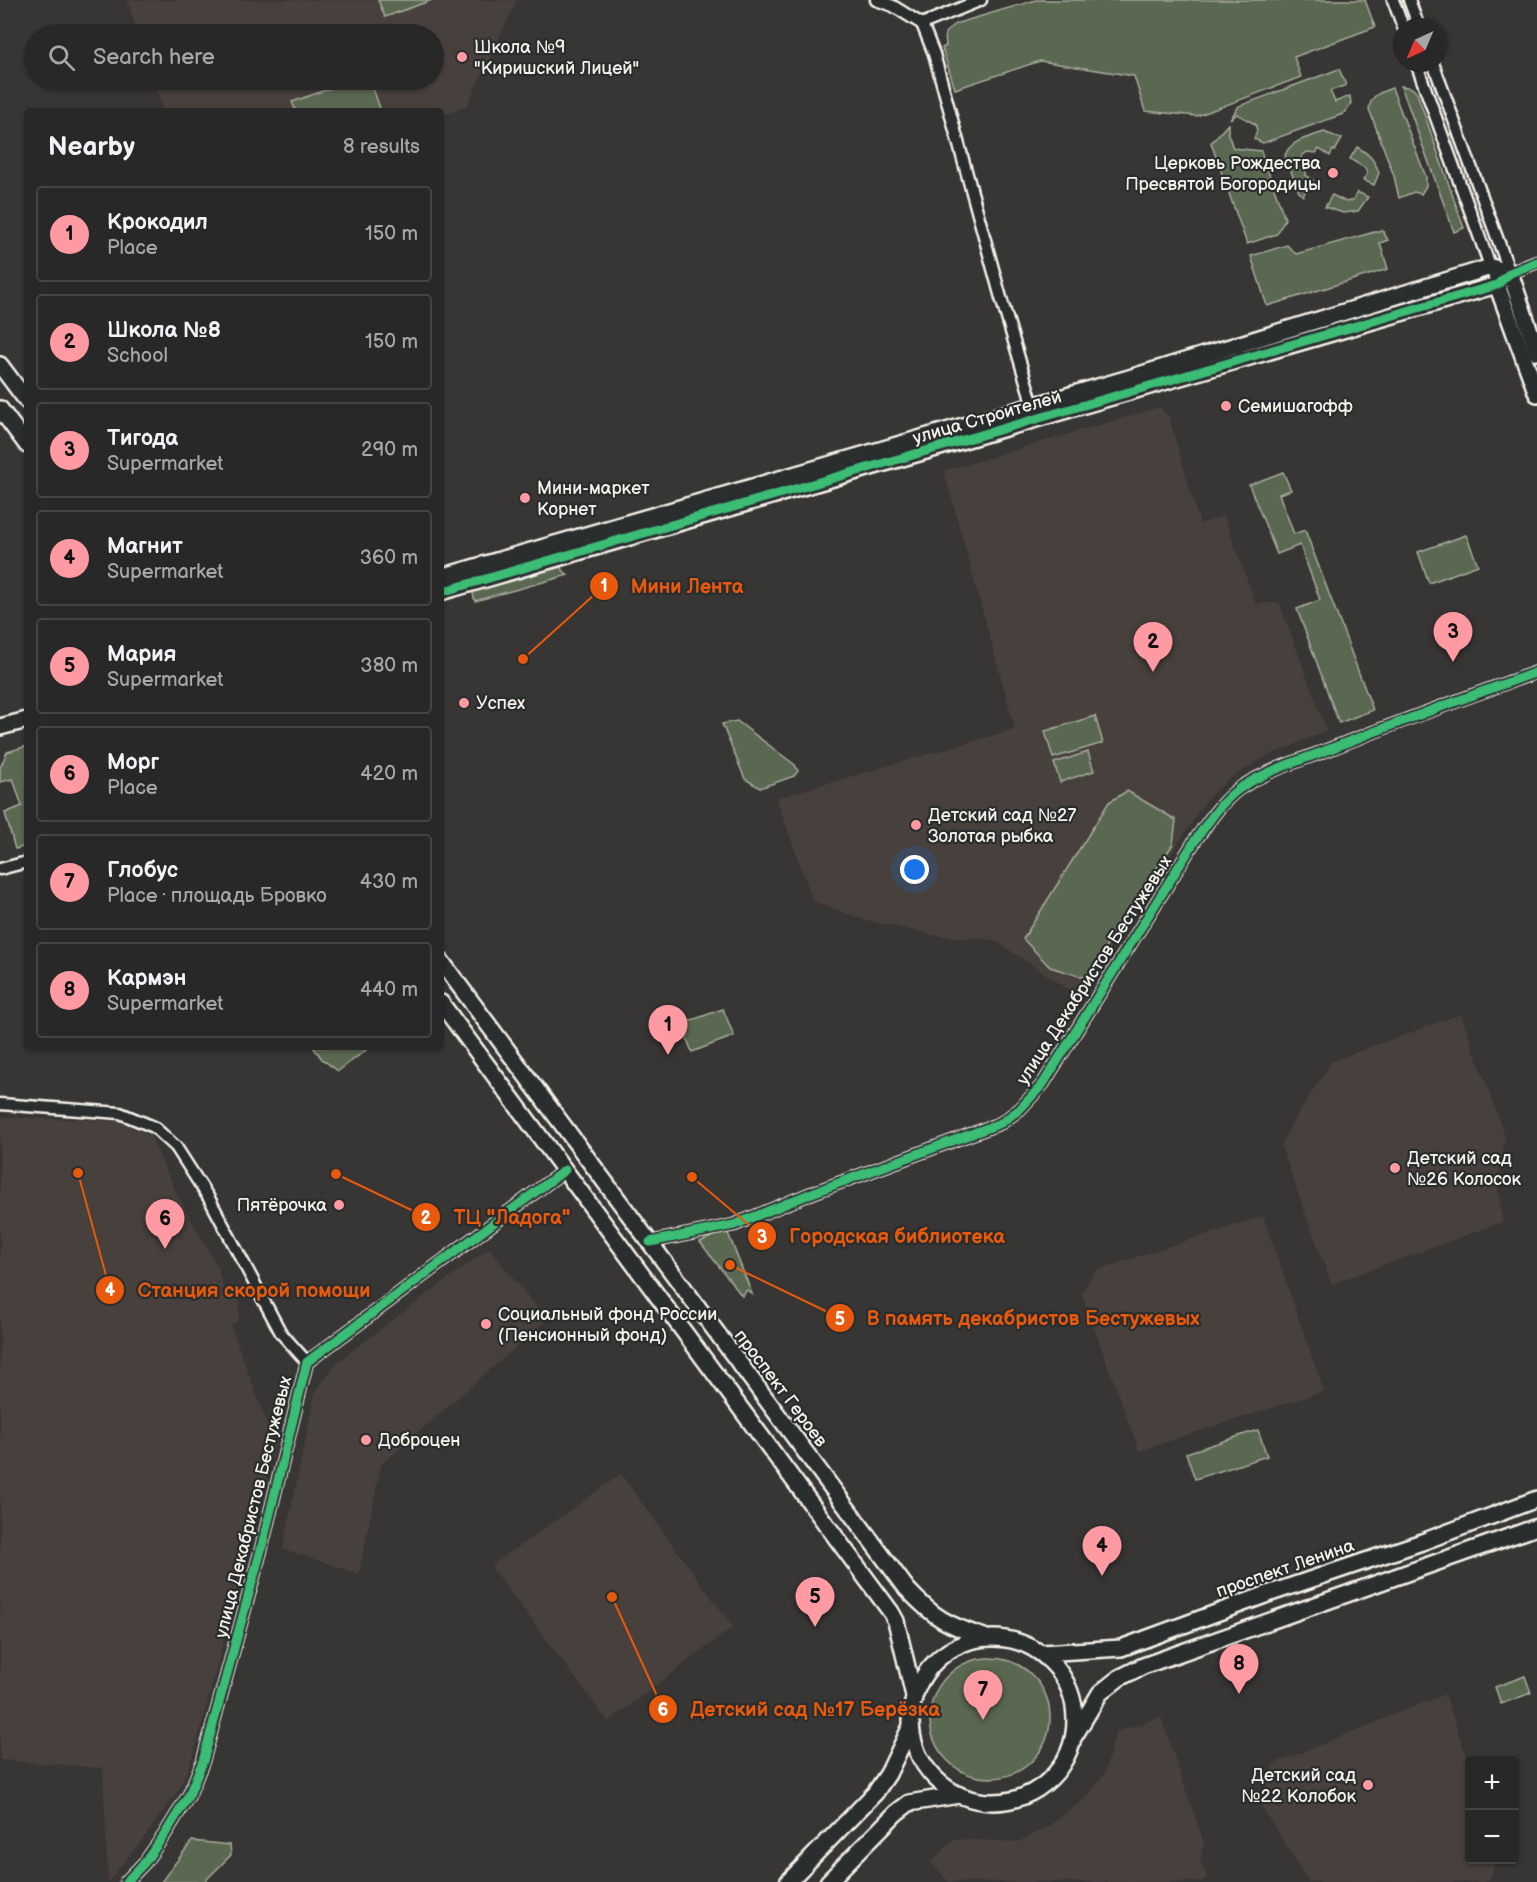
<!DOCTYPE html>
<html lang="en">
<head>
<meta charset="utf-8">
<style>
	:root { --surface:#292828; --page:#353434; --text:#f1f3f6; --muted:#a5a6a8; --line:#454445; --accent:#ff9aa2 }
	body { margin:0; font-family:"Balsamiq Sans",sans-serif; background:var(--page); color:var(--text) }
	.controls { position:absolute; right:18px; bottom:18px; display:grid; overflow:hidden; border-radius:6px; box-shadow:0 2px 4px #0004 }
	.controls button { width:54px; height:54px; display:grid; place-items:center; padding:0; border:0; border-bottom:2px solid var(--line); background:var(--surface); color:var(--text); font:30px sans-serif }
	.compass { position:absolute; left:1393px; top:18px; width:54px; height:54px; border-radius:50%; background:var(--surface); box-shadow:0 2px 4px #0004; rotate:224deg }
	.you { position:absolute; left:915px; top:870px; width:21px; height:21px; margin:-15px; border:4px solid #fff; border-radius:50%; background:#1a73e8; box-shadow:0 0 0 9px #1a73e833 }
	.badge { display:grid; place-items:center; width:39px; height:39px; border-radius:50%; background:var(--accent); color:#111; font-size:20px; font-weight:700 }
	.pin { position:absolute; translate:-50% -50px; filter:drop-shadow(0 2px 3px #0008) }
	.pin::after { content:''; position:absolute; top:32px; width:21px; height:18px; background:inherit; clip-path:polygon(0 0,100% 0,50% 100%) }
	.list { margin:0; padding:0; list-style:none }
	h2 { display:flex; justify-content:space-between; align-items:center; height:78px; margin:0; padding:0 24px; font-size:26px }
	h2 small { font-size:20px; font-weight:400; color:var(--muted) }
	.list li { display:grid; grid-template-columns:39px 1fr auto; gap:18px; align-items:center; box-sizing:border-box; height:96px; margin:0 12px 12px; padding:0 12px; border:2px solid var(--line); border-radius:6px }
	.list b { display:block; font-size:22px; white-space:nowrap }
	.list p { margin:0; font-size:20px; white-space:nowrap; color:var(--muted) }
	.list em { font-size:20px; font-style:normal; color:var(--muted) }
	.icon { flex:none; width:33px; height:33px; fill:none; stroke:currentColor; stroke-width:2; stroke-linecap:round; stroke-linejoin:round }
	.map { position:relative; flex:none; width:1537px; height:1882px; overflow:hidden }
	.search { position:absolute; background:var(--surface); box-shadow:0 2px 4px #0004; left:24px; top:24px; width:420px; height:66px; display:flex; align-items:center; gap:15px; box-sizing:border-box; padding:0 21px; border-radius:33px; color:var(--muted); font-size:22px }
	.panel { position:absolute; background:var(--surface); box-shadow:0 2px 4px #0004; left:24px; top:108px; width:420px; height:942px; border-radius:6px }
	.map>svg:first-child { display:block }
	.built { fill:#46403e }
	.green { fill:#5a6851; stroke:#a7ac9c; stroke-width:1.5 }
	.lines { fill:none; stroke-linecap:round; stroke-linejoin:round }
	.street-casing { stroke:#f4f1e8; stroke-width:15 }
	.secondary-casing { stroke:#f4f1e8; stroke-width:20 }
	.street { stroke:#2a2d2e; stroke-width:10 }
	.secondary { stroke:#2a2d2e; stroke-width:15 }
	.cycleway-casing { stroke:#2a2d2e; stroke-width:13 }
	.cycleway { stroke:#3abd76; stroke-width:9 }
	.poi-dot { fill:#ff9aa2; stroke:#2a2d2e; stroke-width:2 }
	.labels { text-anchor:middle; stroke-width:4.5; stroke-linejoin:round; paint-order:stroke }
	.poi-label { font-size:18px; fill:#f4f1e8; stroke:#2a2d2e; text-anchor:start }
	.street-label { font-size:18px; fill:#f4f1e8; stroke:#2a2d2e }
	.leader { fill:none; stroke:#e8590c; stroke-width:2 }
	.callout-dot { fill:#e8590c; stroke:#2a2d2e; stroke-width:2 }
	.mark-label { font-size:18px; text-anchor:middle; font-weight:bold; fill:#fff }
	.callout-label { font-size:20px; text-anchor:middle; font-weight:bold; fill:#e8590c; stroke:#2a2d2e; stroke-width:4.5; stroke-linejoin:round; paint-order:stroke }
</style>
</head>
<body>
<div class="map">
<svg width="1537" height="1882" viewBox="0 0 1537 1882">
	<rect width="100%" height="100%" fill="#373635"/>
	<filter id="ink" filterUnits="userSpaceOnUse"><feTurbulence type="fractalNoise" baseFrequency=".0167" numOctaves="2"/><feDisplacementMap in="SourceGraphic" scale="12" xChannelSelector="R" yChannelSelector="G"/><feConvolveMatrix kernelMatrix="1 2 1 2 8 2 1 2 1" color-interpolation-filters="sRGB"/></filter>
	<g filter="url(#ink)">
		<g class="built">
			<polygon points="127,0 517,0 467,106 441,116 441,111 163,111 153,80 434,80 434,34 138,34"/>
			<polygon points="1160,407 1169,417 1200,524 1224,516 1256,604 1279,602 1327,731 1265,757 1229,779 1207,799 1079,996 994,940 932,935 898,927 865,920 813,901 776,798 1015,729 944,471"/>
			<polygon points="1461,1014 1505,1136 1498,1189 1503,1222 1331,1284 1281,1146 1289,1128 1332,1061"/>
			<polygon points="0,1117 118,1121 150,1135 176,1192 218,1268 224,1290 240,1297 239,1319 231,1326 275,1445 195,1750 187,1772 176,1794 144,1838 108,1882 103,1768 0,1760"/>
			<polygon points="1263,1216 1324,1391 1139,1451 1081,1292 1096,1270"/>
			<polygon points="489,1248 547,1320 381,1465 359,1574 283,1549 315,1392 337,1362"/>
			<polygon points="621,1474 733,1627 608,1722 491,1566"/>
			<polygon points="1445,1694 1469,1763 1470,1860 1496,1860 1489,1880 1484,1882 1309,1882 1261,1806 1273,1764"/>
			<polygon points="1161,1717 1204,1843 1200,1860 1208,1877 1201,1882 949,1882 931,1863 954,1839 1017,1842 1043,1830 1088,1796 1104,1774 1116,1732"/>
		</g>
		<g class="green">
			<polygon points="378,0 432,0 385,17"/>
			<polygon points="1036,0 1365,0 1375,27 1294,57 1301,77 1197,116 1145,111 1134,76 1040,61 955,89 942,48 946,46 945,33 955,24"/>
			<polygon points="1339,69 1346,85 1330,91 1335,102 1350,96 1351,104 1343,114 1263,143 1254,139 1257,130 1255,124 1237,114 1230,119 1239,106"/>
			<polygon points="354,80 370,80 381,111 296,111 292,102"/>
			<polygon points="1401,86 1412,88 1417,93 1464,228 1454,232"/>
			<path d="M1392 88 1426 177V186L1421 194 1414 192 1399 198 1394 176 1369 109C1371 94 1380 93 1392 88Z"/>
			<polygon points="1228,124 1228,134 1233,148 1261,151 1285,219 1277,234 1247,244 1211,143"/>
			<path d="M1324 132 1342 139 1335 151 1333 150 1330 156 1319 149 1316 153 1307 152 1301 157V166L1306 172V175L1313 180 1312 188 1308 186 1303 196 1299 192 1285 156C1289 140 1311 137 1324 132Z"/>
			<path d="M1357 147C1369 154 1375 160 1379 173L1374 185 1363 180 1367 174 1365 168 1350 159Z"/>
			<polygon points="1357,192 1368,197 1358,211 1343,213 1325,207 1332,195 1346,202 1353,200"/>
			<polygon points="1382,230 1388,240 1380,243 1388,269 1267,306 1251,256 1287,245 1296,254"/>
			<polygon points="1283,472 1291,490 1279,494 1294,534 1305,530 1373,710 1339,723 1297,609 1320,600 1300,545 1277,554 1249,485"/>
			<polygon points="1466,535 1478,565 1429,583 1418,552"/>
			<polygon points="560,567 568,575 475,601 473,594 476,588"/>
			<polygon points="1095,716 1103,743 1053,758 1045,731"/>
			<polygon points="737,721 795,765 798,771 794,776 760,788 745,779 722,724"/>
			<polygon points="27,746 27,846 15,849 5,813 22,806 13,779 0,782 0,768 7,752"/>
			<polygon points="1088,752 1094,771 1060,782 1054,763"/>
			<polygon points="1127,791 1176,820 1173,844 1086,978 1050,967 1023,939 1109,802"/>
			<polygon points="723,1009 734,1036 692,1052 681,1024"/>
			<polygon points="313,1047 370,1047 338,1071 322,1059"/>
			<polygon points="722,1232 728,1233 752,1294 747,1290 742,1296 700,1242"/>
			<polygon points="1258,1430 1267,1456 1195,1479 1186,1453"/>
			<circle cx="990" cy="1718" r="60"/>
			<polygon points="1525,1676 1531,1693 1501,1704 1495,1687"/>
			<polygon points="192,1841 230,1845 231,1855 204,1882 161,1882"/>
		</g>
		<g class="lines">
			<defs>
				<g id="street">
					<polyline points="876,0 893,6 922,24 981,0"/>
					<polyline points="1393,0 1403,27"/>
					<polyline points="1409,0 1419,27"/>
					<polyline points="922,24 934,54 1001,298 1035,412"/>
					<polyline points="1416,63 1497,285 1510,273 1537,262"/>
					<polyline points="1433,63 1510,273"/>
					<polyline points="0,869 27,862"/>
					<polyline points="0,1104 120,1113 154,1127 176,1147 210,1200 281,1333 307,1362"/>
					<path d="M650 1242 734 1225 812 1193 1001 1123 1020 1109 1043 1084 1196 839C1210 820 1224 797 1245 785 1271 769 1302 760 1330 749 1398 722 1468 697 1537 672"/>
					<polyline points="126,1882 145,1862 165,1834 189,1795 203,1761 261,1550 307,1362 565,1170"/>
				</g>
				<g id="secondary">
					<polyline points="0,365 27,401"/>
					<polyline points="0,409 27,445"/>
					<polyline points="441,577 1129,378 1491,267 1510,273 1537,352"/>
					<polyline points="441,592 1497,285 1537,394"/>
					<polyline points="0,727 27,720"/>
					<path d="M441 961 907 1589C934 1618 947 1625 984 1637"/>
					<polyline points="441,1003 891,1612 896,1621 914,1696"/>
					<circle cx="993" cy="1720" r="82"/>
					<polyline points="1042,1653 1121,1648 1265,1595 1422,1542 1537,1499"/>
					<polyline points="1075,1735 1100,1693 1119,1678 1143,1666 1537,1527"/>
					<polyline points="788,1882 875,1793 888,1774 911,1726"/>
					<polyline points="828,1882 896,1813 909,1803 959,1795"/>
				</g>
			</defs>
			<use href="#street" class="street-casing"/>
			<use href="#secondary" class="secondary-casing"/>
			<use href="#street" class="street"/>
			<use href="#secondary" class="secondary"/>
			<defs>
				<g id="cycleway">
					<polyline points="441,592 1497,285 1510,273 1537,262"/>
					<path d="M650 1242 734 1225 812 1193 1001 1123 1020 1109 1043 1084 1196 839C1210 820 1224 797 1245 785 1271 769 1302 760 1330 749 1398 722 1468 697 1537 672"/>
					<polyline points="126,1882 145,1862 165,1834 189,1795 203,1761 261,1550 307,1362 565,1170"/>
				</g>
			</defs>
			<use href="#cycleway" class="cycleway-casing"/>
			<use href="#cycleway" class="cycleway"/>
		</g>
	</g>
	<g class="poi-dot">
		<circle cx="462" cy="57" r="6"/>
		<circle cx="1333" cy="173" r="6"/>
		<circle cx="1226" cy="406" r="6"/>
		<circle cx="525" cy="498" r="6"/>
		<circle cx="464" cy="703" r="6"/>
		<circle cx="916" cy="825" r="6"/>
		<circle cx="1395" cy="1168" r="6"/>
		<circle cx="339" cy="1205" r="6"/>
		<circle cx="486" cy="1324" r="6"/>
		<circle cx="366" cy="1440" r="6"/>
		<circle cx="1368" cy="1785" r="6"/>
	</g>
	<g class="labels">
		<g class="poi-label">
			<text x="474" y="53">Школа №9<tspan x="474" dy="21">"Киришский Лицей"</tspan></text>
			<text x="1321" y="169" text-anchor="end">Церковь Рождества<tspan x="1321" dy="21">Пресвятой Богородицы</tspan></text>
			<text x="1238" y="412">Семишагофф</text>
			<text x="537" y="494">Мини-маркет<tspan x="537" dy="21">Корнет</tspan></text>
			<text x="476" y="709">Успех</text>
			<text x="928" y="821">Детский сад №27<tspan x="928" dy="21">Золотая рыбка</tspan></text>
			<text x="1407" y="1164">Детский сад<tspan x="1407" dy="21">№26 Колосок</tspan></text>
			<text x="327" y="1211" text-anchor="end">Пятёрочка</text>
			<text x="498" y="1320">Социальный фонд России<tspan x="498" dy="21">(Пенсионный фонд)</tspan></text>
			<text x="378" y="1446">Доброцен</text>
			<text x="1356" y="1781" text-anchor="end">Детский сад<tspan x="1356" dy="21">№22 Колобок</tspan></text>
		</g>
		<g class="street-label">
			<text transform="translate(987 417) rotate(-16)" y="6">улица Строителей</text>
			<text transform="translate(1094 970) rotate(-57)" y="6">улица Декабристов Бестужевых</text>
			<text transform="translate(781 1388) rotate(53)" y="6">проспект Героев</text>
			<text transform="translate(253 1507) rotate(-76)" y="6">улица Декабристов Бестужевых</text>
			<text transform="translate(1285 1568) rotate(-19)" y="6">проспект Ленина</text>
		</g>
	</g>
	<path class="leader" d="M523 659L604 586M336 1174L426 1217M692 1177L762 1236M78 1173L110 1290M730 1265L840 1318M612 1597L663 1709"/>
	<g class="callout-dot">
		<circle cx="523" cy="659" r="6"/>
		<circle cx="336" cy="1174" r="6"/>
		<circle cx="692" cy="1177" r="6"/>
		<circle cx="78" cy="1173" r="6"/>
		<circle cx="730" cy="1265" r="6"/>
		<circle cx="612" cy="1597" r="6"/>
		<circle cx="604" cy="586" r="15"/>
		<circle cx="426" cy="1217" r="15"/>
		<circle cx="762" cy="1236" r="15"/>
		<circle cx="110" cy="1290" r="15"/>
		<circle cx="840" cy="1318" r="15"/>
		<circle cx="663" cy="1709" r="15"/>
	</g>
	<g class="mark-label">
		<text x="604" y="592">1</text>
		<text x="426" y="1224">2</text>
		<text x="762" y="1243">3</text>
		<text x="110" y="1296">4</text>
		<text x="840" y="1325">5</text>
		<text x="663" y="1716">6</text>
	</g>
	<g class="callout-label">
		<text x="687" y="593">Мини Лента</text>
		<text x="512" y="1224">ТЦ "Ладога"</text>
		<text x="897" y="1243">Городская библиотека</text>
		<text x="254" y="1297">Станция скорой помощи</text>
		<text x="1033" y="1325">В память декабристов Бестужевых</text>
		<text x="815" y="1716">Детский сад №17 Берёзка</text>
	</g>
</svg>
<div class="controls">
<button>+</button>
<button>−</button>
</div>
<svg class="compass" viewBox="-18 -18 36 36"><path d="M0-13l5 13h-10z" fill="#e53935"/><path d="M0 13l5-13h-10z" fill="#a5a6a8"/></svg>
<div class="you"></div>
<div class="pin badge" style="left:668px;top:1055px">1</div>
<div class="pin badge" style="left:1153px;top:672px">2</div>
<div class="pin badge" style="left:1453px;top:662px">3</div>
<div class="pin badge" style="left:1102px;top:1576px">4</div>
<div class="pin badge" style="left:815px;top:1627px">5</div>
<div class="pin badge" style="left:165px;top:1249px">6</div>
<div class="pin badge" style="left:983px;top:1720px">7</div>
<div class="pin badge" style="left:1239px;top:1694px">8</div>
<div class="search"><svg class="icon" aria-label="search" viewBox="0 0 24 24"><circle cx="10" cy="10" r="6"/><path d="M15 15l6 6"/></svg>Search here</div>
<section class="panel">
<h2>Nearby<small>8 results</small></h2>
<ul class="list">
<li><span class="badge">1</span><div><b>Крокодил</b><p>Place</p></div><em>150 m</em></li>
<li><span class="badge">2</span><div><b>Школа №8</b><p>School</p></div><em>150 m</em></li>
<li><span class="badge">3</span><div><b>Тигода</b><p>Supermarket</p></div><em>290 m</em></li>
<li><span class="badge">4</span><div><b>Магнит</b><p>Supermarket</p></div><em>360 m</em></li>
<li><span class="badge">5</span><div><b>Мария</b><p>Supermarket</p></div><em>380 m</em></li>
<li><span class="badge">6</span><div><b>Морг</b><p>Place</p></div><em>420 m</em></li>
<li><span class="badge">7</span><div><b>Глобус</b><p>Place · площадь Бровко</p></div><em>430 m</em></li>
<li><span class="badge">8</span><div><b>Кармэн</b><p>Supermarket</p></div><em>440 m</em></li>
</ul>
</section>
</div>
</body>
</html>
